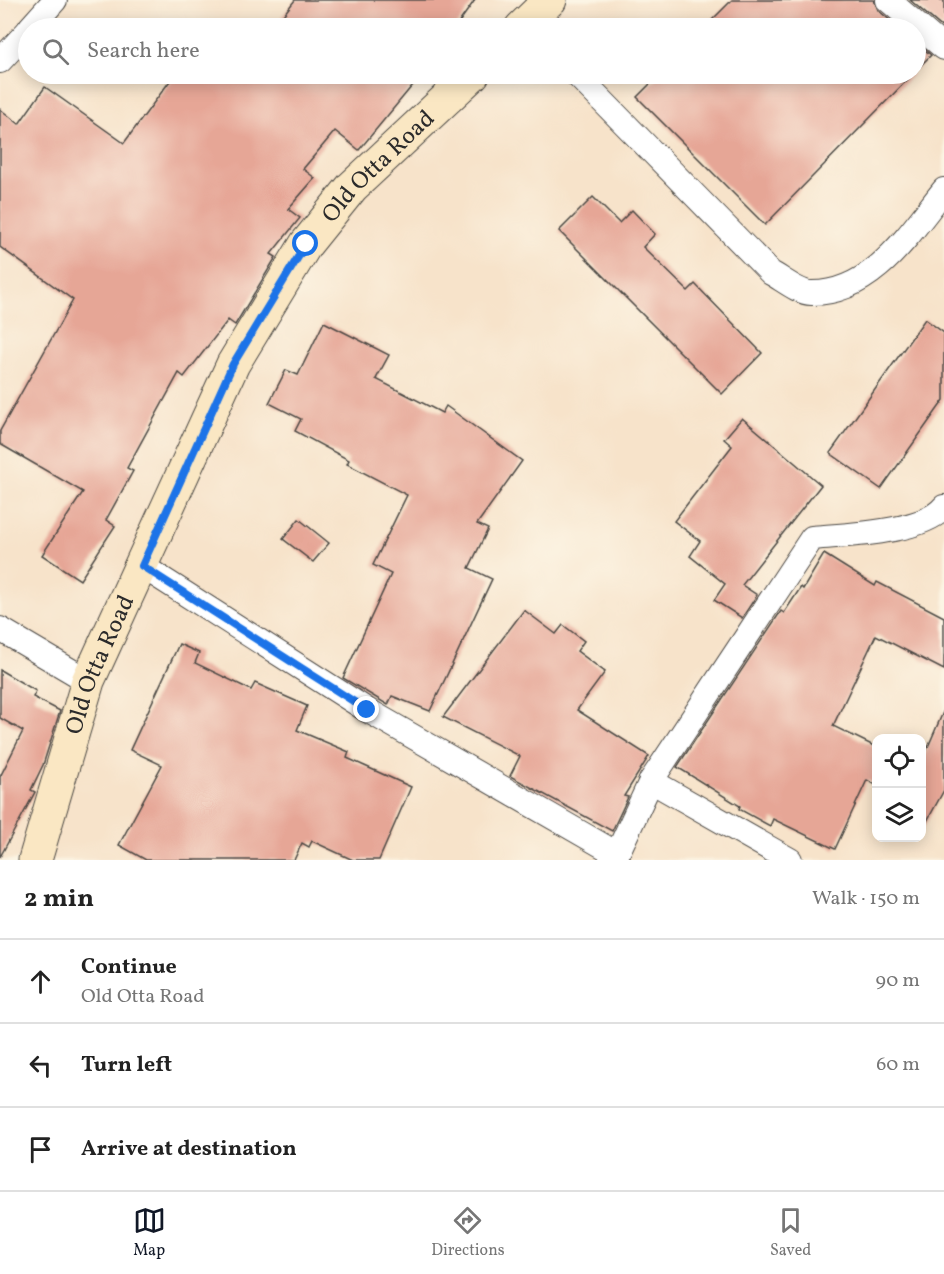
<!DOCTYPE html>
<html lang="en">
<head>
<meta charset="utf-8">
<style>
	:root { --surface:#fff; --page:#f6f6f6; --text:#222; --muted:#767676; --line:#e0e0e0; --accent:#111827 }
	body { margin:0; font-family:Vollkorn,serif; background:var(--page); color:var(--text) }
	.controls { position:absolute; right:18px; bottom:18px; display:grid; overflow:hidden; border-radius:12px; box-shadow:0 3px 15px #0003 }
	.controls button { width:54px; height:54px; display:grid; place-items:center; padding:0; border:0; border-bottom:2px solid var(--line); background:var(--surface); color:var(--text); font:30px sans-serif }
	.stop { position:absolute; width:18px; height:18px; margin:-14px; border:4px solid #1a73e8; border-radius:50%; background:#fff }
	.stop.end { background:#1a73e8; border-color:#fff; box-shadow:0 2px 6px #0008 }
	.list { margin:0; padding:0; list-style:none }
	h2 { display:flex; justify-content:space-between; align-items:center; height:78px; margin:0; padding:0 24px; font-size:26px }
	h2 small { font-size:20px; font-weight:400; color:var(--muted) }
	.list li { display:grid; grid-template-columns:39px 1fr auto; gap:18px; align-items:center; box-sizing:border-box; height:84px; padding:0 24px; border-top:2px solid var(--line) }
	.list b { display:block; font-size:22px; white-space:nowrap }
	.list p { margin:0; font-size:20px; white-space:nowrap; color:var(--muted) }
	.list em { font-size:20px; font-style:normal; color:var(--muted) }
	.icon { flex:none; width:33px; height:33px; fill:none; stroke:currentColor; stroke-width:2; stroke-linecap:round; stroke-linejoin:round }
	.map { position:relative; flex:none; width:944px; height:860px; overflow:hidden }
	.search { position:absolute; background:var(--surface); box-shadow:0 3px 15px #0003; left:18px; right:18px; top:18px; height:66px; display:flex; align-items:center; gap:15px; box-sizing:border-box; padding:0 21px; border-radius:33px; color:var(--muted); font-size:22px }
	.sheet { height:330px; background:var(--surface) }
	nav { display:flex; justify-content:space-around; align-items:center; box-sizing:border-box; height:84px; border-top:2px solid var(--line); background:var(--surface); font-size:16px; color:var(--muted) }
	nav a { display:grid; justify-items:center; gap:3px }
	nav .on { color:var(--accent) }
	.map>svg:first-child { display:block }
	.building { fill:#e6a696 }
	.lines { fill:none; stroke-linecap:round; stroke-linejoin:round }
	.street-casing { stroke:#4a4743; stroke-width:26 }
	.secondary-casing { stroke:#4a4743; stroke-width:35 }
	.street { stroke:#fff; stroke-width:24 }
	.secondary { stroke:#fae7c3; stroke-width:33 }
	.route { stroke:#1a73e8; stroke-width:8 }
	.labels { text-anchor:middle; stroke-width:4.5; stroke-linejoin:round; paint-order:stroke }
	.street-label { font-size:24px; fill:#2b2b2b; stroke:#fcf5e5 }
</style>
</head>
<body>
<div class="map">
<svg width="944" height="860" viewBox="0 0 944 860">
	<rect width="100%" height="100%" fill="#fcf5e5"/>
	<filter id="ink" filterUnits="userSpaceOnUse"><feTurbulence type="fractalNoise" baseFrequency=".0167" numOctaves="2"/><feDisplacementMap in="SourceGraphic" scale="12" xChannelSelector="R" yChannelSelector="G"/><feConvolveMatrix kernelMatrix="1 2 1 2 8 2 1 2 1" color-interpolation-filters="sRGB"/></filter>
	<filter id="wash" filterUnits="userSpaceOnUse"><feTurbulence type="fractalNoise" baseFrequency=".008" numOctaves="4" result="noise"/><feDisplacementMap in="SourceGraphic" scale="24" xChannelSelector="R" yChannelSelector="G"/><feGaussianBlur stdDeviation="1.35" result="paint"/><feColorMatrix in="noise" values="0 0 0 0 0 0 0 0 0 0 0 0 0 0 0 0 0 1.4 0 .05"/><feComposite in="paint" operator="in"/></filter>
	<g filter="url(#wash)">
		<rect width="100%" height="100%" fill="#f7e3ca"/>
		<g id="blocks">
			<g class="building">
				<polygon points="295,0 475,0 455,28 273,28"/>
				<polygon points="732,0 874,0 878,10 899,28 704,28"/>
				<polygon points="910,0 944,0 944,29"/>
				<polygon points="915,42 931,55 915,71"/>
				<polygon points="175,74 422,74 359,150 335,131 303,169 315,178 288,209 300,218 271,254 276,257 235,325 228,320 184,377 179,373 127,468 133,471 106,520 115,526 80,580 42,555 83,492 0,444 0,431 73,300 0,247 0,109 19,124 45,87 124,143"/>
				<polygon points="660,74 913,74 765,225 637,97"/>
				<polygon points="593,197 619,223 632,210 655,234 643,247 688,291 695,284 762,353 722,394 559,231"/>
				<polygon points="925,319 944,333 944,400 881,489 830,453"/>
				<polygon points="324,322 389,355 376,379 442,413 446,406 522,461 477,524 488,529 469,568 492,579 430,711 392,696 388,705 343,678 391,574 373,565 407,495 347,464 349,460 295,431 301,419 269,403 286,370 298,375"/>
				<polygon points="742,418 821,485 742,585 757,595 742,618 714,600 725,584 690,556 700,541 674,521 732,446 724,439"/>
				<polygon points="299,519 329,543 313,562 283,539"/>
				<polygon points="824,554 875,586 877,582 944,617 944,670 876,635 833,726 876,747 876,785 867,780 835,849 773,819 770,826 739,809 740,806 677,767 781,611 784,613 801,587 803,589"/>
				<polygon points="524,610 556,634 563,625 584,641 577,651 605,672 577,710 649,756 624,796 628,797 612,831 510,776 520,756 443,717"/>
				<polygon points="179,644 199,653 195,663 251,690 255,683 307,706 297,730 349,752 347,758 411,787 379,860 353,860 312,841 309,847 302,843 294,860 146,860 119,845 162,765 130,750"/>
				<polygon points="0,670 36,691 33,697 60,711 43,765 31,790 35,792 0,857 0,777 23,731 0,718"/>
				<polygon points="944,710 944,790 921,832 921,763"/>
			</g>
		</g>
	</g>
	<g filter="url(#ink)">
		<use href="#blocks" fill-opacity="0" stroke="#4a4743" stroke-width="1.5"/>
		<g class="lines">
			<defs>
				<g id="street">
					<polyline points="888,0 944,48"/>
					<polyline points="30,28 55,0"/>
					<polyline points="0,61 28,31"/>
					<path d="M576 74 771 273C781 278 799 293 811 293 873 294 910 232 944 190"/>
					<polyline points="142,566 367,710 617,854"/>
					<polyline points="0,629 88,681"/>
					<polyline points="651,781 790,860"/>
					<path d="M611 860 617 854 651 781 812 538C845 535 923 533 944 507"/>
				</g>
				<g id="secondary">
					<polyline points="521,28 550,0"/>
					<path id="s1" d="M35 860 88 681 233 364 306 244 352 187 473 74"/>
				</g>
			</defs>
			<use href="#street" class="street-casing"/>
			<use href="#secondary" class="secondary-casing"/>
			<use href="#street" class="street"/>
			<use href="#secondary" class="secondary"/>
		</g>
	</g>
	<g class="lines" filter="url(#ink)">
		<polyline class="route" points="306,244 233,364 142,566 367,710"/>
	</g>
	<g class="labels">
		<g class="street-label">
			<text dy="8" stroke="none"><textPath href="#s1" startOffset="782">Old Otta Road</textPath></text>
			<text dy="8" stroke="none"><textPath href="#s1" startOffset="206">Old Otta Road</textPath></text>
		</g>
	</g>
</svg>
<div class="controls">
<button><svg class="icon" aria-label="locate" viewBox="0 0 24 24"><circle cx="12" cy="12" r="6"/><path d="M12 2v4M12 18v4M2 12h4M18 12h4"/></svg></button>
<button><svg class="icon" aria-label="layers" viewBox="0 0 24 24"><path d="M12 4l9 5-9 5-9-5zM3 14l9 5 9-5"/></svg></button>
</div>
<div class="stop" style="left:306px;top:244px"></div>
<div class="stop end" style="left:367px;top:710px"></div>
<div class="search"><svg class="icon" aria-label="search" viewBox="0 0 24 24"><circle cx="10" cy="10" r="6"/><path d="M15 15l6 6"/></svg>Search here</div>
</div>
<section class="sheet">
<h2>2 min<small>Walk · 150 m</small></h2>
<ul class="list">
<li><svg class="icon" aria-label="ahead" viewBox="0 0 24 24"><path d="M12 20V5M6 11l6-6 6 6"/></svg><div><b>Continue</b><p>Old Otta Road</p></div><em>90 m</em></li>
<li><svg class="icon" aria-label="left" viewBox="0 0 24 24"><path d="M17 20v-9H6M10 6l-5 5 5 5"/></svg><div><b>Turn left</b></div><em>60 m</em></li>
<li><svg class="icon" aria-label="arrive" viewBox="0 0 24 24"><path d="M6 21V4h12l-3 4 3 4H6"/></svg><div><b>Arrive at destination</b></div></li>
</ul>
</section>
<nav>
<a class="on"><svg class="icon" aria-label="map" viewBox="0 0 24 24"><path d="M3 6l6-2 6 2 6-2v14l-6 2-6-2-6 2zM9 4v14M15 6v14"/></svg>Map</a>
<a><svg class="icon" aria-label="directions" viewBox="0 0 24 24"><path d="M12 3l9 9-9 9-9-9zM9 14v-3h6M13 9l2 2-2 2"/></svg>Directions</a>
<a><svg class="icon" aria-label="saved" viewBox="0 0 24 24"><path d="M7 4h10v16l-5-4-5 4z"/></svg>Saved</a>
</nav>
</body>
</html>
